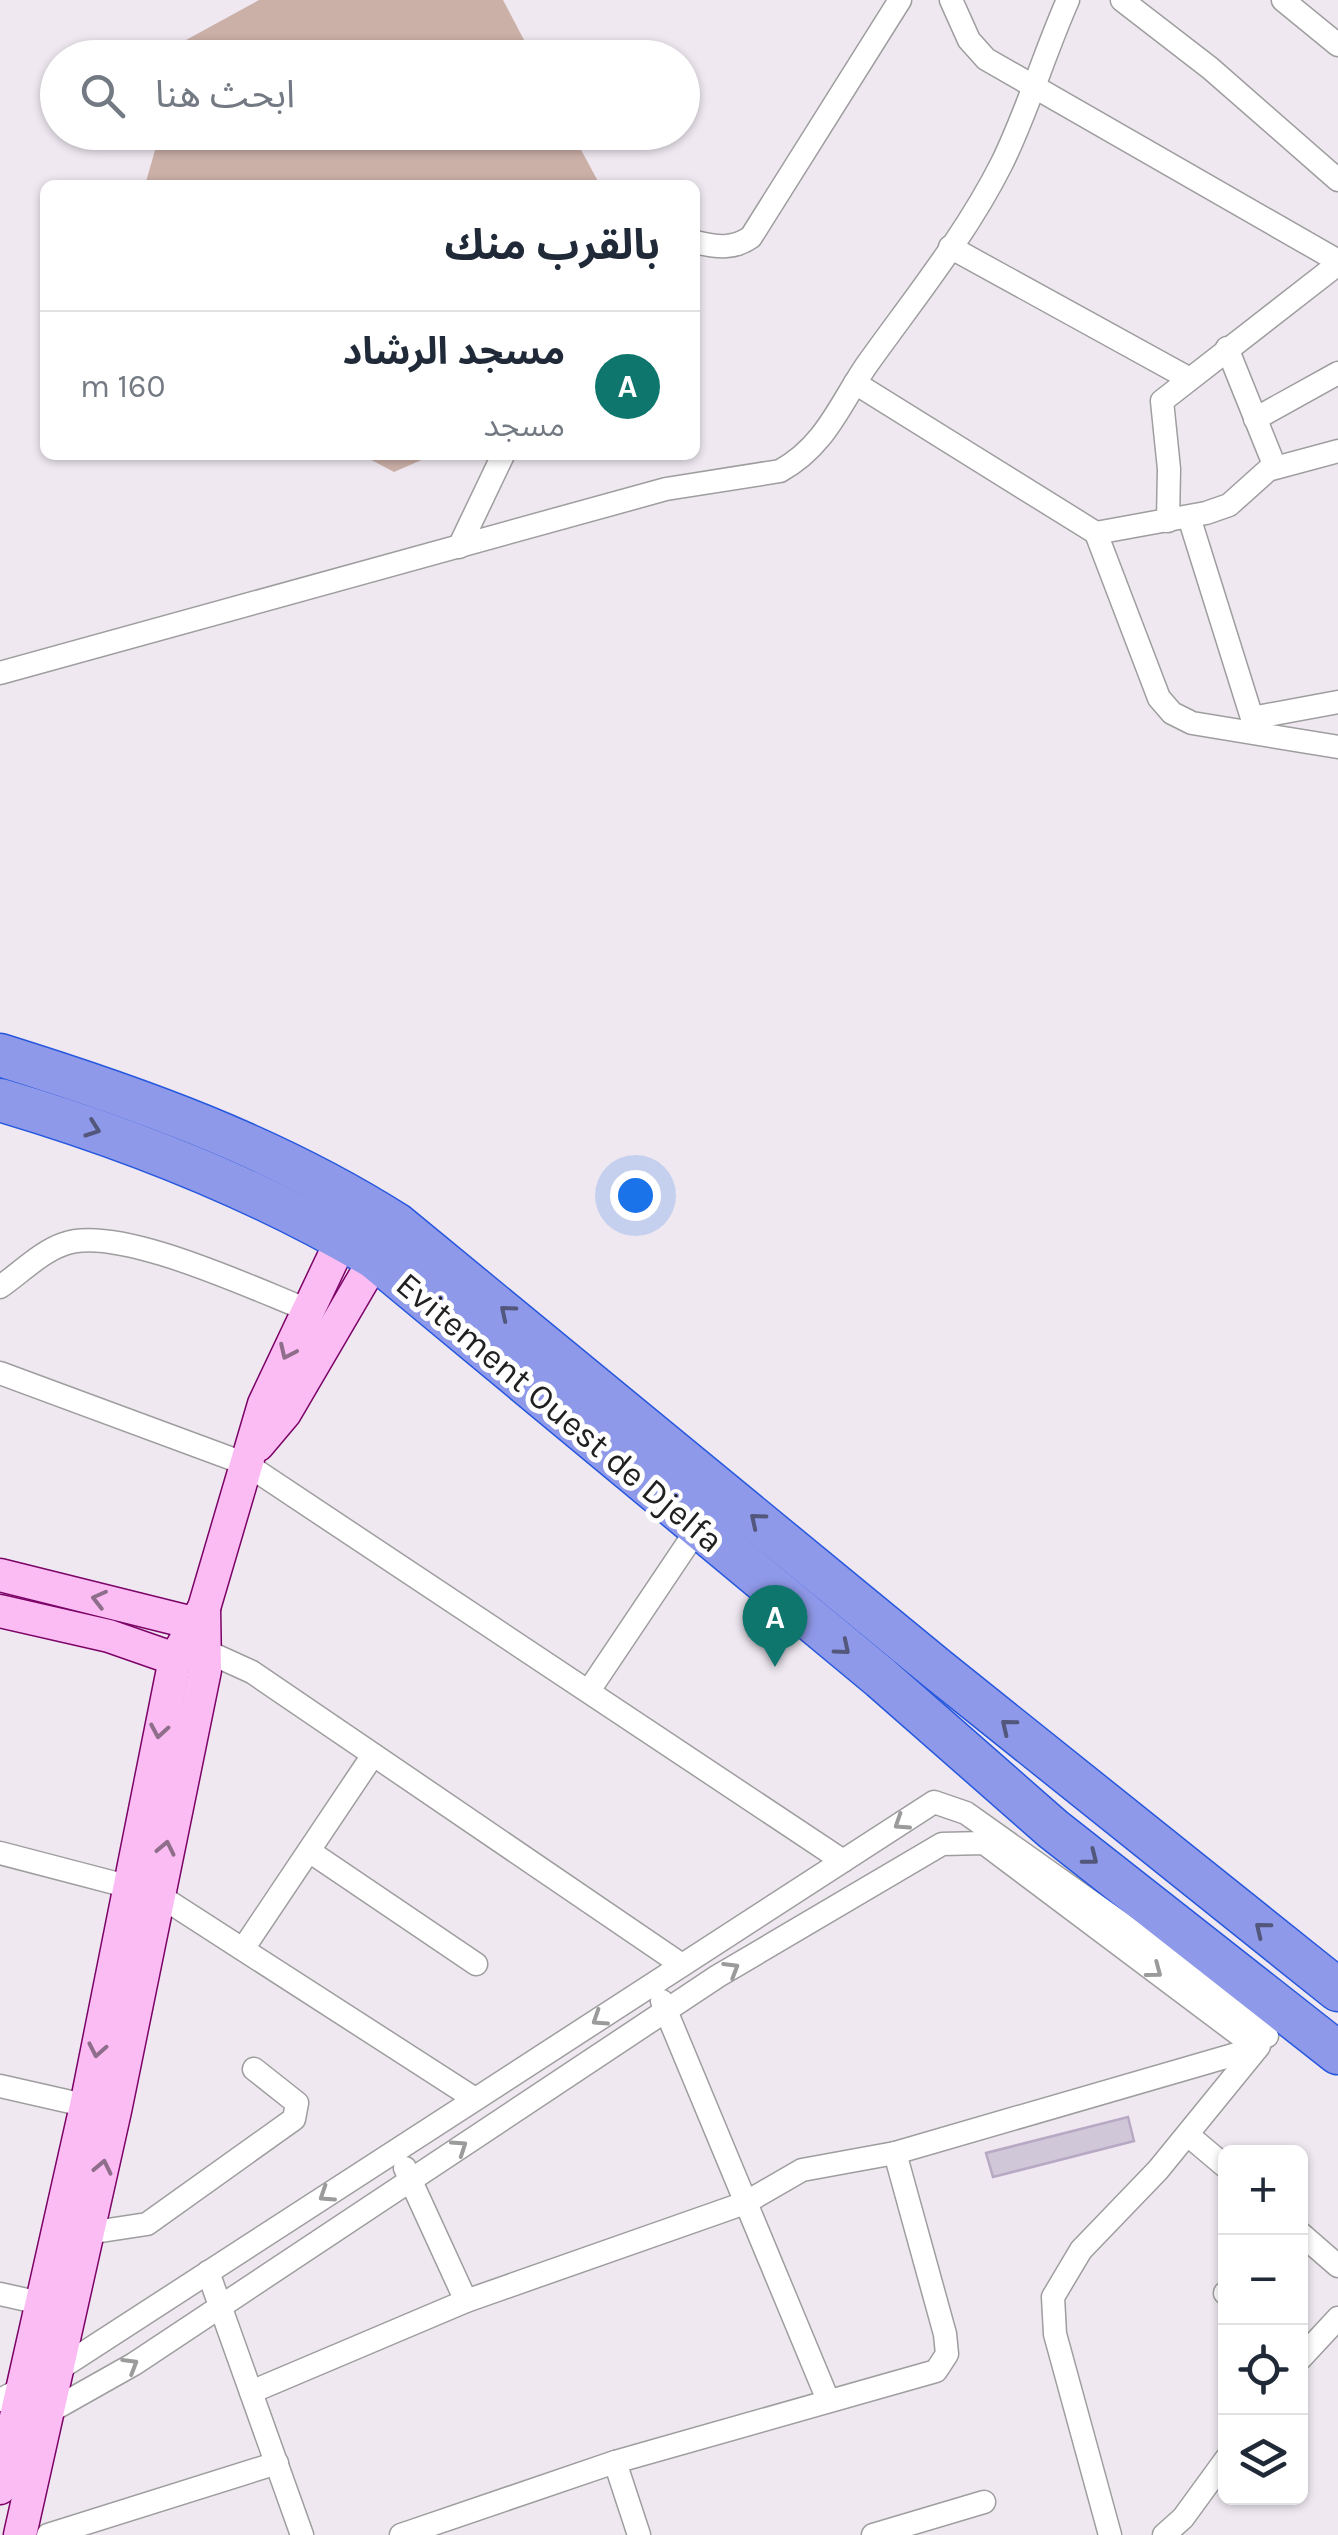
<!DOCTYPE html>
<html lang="ar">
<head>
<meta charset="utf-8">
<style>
	:root { --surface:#fff; --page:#f6f6f7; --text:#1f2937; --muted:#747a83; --line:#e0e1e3; --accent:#0f766e }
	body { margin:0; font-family:Karla,"Noto Sans Arabic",sans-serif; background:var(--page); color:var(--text); direction:rtl }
	.controls { position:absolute; right:30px; bottom:30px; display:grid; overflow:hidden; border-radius:15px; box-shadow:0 2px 8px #0004 }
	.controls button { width:90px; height:90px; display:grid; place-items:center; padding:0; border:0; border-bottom:2px solid var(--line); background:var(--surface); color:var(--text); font:50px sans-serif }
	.you { position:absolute; left:635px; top:1195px; width:35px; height:35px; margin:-25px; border:8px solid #fff; border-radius:50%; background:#1a73e8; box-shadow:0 0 0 15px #1a73e833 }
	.badge { display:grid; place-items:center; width:65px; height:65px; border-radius:50%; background:var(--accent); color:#fff; font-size:32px; font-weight:700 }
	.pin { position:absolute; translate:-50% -82px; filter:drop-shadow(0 2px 5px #0008) }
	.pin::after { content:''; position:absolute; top:52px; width:35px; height:30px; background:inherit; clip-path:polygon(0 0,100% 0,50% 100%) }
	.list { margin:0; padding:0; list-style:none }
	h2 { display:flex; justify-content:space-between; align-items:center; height:130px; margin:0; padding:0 40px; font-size:42px }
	h2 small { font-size:32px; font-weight:400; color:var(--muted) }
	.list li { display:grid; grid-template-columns:65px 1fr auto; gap:30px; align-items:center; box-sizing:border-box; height:150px; padding:0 40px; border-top:2px solid var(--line) }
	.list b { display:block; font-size:38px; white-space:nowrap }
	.list p { margin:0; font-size:32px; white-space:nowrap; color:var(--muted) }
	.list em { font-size:32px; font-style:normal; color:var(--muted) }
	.icon { flex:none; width:55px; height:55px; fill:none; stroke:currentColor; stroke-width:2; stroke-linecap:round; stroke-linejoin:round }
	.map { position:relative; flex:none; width:1338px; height:2535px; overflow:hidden; direction:ltr }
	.search { position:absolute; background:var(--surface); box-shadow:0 2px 8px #0004; left:40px; top:40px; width:660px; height:110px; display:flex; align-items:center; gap:25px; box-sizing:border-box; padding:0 35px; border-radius:55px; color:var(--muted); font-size:38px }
	.panel { position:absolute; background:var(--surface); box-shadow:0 2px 8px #0004; left:40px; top:180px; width:660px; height:280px; border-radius:15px; direction:rtl }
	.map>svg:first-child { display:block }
	.cemetery { fill:#cbb0a8 }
	.building { fill:#d0c8d8; stroke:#b7a9c3; stroke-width:2.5 }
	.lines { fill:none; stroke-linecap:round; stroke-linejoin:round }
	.street-casing { stroke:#9e9e9e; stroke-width:25 }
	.secondary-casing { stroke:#7c0367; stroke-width:35 }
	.highway-casing { stroke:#2658de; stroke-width:45 }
	.street { stroke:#fff; stroke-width:22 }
	.secondary { stroke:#fbbcf3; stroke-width:32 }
	.highway { stroke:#8f99e9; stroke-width:42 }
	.oneway { stroke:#52577b }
	.oneway2 { stroke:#8e6e8a }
	.oneway3 { stroke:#9b9b9b }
	.labels { text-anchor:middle; stroke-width:10; stroke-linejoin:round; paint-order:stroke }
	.street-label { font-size:35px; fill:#212121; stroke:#fff }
</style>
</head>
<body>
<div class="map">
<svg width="1338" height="2535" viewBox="0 0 1338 2535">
	<rect width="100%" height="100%" fill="#efe8f1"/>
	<g class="cemetery">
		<polygon points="259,0 503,0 533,57 182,57 186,40"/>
		<polygon points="160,133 572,133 600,185 145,185"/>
		<polygon points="362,455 433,455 394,472"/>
	</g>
	<polygon class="building" points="1128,2117 1134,2141 993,2177 986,2153"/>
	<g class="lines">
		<defs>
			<g id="street">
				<polyline points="951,0 969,40 986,59 1338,261"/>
				<polyline points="1122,0 1210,68 1338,180"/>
				<polyline points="1283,0 1338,45"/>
				<path d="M695 242C716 247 733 250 751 237L900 0"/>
				<polyline points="950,247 1188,378"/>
				<polyline points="1227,348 1275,467"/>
				<polyline points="855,383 1096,533"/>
				<polyline points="1255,419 1338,373"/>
				<polyline points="1338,451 1268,470 1229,505 1206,513 1096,533 1159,698 1172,713 1192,723 1338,747"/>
				<polyline points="1189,517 1252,718"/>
				<polyline points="1168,521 1169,469 1162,401 1338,264"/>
				<polyline points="459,547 503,455"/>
				<path d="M0 673 666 489 780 471C825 446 839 406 866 366 913 300 966 235 1002 163 1028 110 1044 54 1068 0"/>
				<polyline points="1256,732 1252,718 1338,702"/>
				<path d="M0 1287C19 1274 42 1251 64 1244 117 1224 254 1289 308 1310"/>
				<polyline points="0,1373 246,1464 843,1861"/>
				<polyline points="208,1652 252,1672 682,1965"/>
				<polyline points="590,1689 698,1528"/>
				<polyline points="309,1851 476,1964"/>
				<polyline points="0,1853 157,1894 475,2099"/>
				<polyline points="243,1949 373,1755"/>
				<polyline points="662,2001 828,2400"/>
				<polyline points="0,2086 97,2108"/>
				<polyline points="1188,2135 1226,2167"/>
				<polyline points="405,2168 466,2301"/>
				<polyline points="88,2233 147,2224 294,2119 297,2103 254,2069"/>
				<polyline points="1300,2233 1338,2266"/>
				<polyline points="208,2272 302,2535"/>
				<polyline points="1225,2293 1226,2293"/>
				<polyline points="0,2294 54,2306"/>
				<polyline points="1300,2359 1338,2318"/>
				<polyline points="251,2392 466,2301 745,2203 802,2170 895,2153"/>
				<polyline points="0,2400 56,2371 934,1802 966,1813 1183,1967 1267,2036"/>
				<polyline points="40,2417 134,2364 718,1976 942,1844 984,1843 1257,2048"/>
				<polyline points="615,2462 639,2535"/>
				<polyline points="48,2535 277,2463"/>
				<polyline points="401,2535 615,2462 936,2371 947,2354 945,2334 895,2153 1257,2048"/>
				<polyline points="873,2535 984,2502"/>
				<polyline points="1110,2535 1055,2334 1053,2297 1081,2250 1158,2170 1259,2046"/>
				<polyline points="1164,2535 1183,2518 1226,2459"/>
			</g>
			<g id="secondary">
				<polyline points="258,1445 285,1413 385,1242"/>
				<polyline points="0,1575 193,1623"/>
				<polyline points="0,1611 109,1636 175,1659"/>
				<polyline points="0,2488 86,2106 175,1659 204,1608 264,1404 352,1218"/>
				<polyline points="20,2535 115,2111 205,1670 204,1608"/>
			</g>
			<g id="highway">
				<path d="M0 1055C138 1098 273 1146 396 1224L937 1669 1338 1990"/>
				<path d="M0 1100C132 1139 257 1188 375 1258L881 1678 1053 1829 1338 2053"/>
			</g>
		</defs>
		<use href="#street" class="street-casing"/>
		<use href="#secondary" class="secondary-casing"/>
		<use href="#highway" class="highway-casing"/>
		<use href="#street" class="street"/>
		<use href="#secondary" class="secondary"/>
		<use href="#highway" class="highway"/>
	</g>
	<defs><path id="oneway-chevron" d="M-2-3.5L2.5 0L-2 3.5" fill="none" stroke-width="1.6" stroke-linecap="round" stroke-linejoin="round" transform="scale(2.5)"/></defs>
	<g class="oneway">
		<use href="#oneway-chevron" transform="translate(93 1129) rotate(20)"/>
		<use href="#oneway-chevron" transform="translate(507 1312) rotate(-140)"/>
		<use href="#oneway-chevron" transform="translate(757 1520) rotate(-140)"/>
		<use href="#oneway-chevron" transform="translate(843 1648) rotate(40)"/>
		<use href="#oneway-chevron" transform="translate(1008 1726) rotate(-141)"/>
		<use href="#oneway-chevron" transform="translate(1091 1858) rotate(38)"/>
		<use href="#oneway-chevron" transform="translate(1262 1929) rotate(-141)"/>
	</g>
	<g class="oneway2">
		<use href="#oneway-chevron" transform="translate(287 1352) rotate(115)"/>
		<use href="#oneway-chevron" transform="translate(99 1599) rotate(-166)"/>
		<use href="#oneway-chevron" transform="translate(159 1731) rotate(100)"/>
		<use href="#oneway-chevron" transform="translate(166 1848) rotate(-78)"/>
		<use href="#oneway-chevron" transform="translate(97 2050) rotate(101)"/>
		<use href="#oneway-chevron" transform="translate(103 2167) rotate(-78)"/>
	</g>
	<g class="oneway3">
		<use href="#oneway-chevron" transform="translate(901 1823) rotate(147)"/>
		<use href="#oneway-chevron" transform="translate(732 1969) rotate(-31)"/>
		<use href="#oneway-chevron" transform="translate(1155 1971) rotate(37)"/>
		<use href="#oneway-chevron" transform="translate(599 2019) rotate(147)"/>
		<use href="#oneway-chevron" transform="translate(460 2147) rotate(-34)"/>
		<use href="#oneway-chevron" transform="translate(326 2195) rotate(147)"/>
		<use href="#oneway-chevron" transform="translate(131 2365) rotate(-31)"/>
	</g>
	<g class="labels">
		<g class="street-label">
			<text transform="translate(560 1412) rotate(40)" y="12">Evitement Ouest de Djelfa</text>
		</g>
	</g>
</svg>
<div class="controls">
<button>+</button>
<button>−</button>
<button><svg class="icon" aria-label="locate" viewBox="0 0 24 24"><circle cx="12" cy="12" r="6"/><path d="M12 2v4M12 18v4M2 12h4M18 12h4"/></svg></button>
<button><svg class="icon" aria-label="layers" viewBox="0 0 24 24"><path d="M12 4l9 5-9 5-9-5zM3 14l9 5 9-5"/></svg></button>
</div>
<div class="you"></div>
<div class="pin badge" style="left:775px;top:1667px">A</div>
<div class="search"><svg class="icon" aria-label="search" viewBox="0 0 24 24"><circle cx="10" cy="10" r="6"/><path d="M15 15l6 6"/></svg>ابحث هنا</div>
<section class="panel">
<h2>بالقرب منك<small></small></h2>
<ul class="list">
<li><span class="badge">A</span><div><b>مسجد الرشاد</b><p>مسجد</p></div><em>160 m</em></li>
</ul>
</section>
</div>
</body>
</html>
